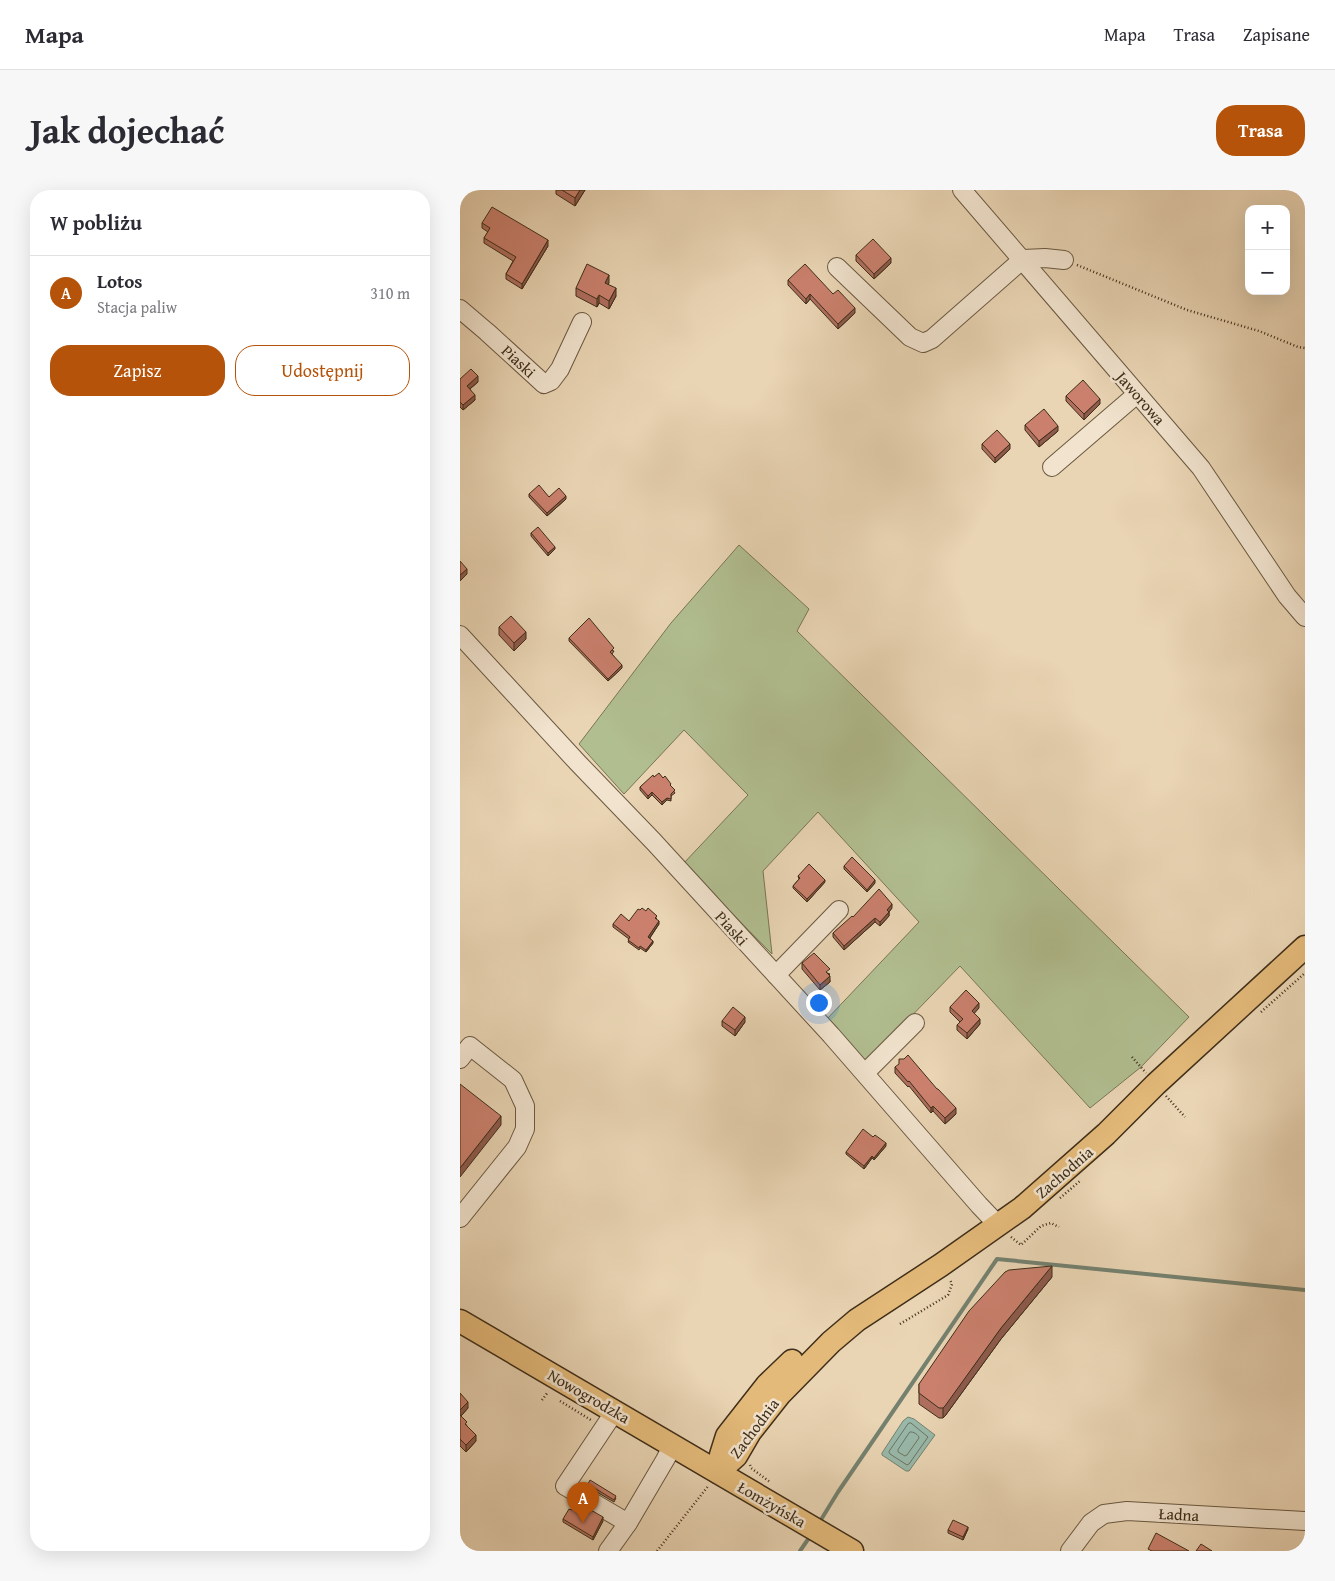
<!DOCTYPE html>
<html lang="pl">
<head>
<meta charset="utf-8">
<style>
	:root { --surface:#fff; --page:#f7f7f7; --text:#2b2b33; --muted:#7c7c81; --line:#e1e1e2; --accent:#b45309 }
	body { margin:0; font-family:"Gentium Book Plus",serif; background:var(--page); color:var(--text) }
	.controls { position:absolute; right:15px; top:15px; display:grid; overflow:hidden; border-radius:10px; box-shadow:0 5px 20px #0002 }
	.controls button { width:45px; height:45px; display:grid; place-items:center; padding:0; border:0; border-bottom:1px solid var(--line); background:var(--surface); color:var(--text); font:25px sans-serif }
	.you { position:absolute; left:358px; top:812px; width:18px; height:18px; margin:-12px; border:4px solid #fff; border-radius:50%; background:#1a73e8; box-shadow:0 0 0 8px #1a73e833 }
	.badge { display:grid; place-items:center; width:32px; height:32px; border-radius:50%; background:var(--accent); color:#fff; font-size:16px; font-weight:700 }
	.pin { position:absolute; translate:-50% -41px; filter:drop-shadow(0 1px 2px #0008) }
	.pin::after { content:''; position:absolute; top:26px; width:18px; height:15px; background:inherit; clip-path:polygon(0 0,100% 0,50% 100%) }
	.list { margin:0; padding:0; list-style:none }
	h2 { display:flex; justify-content:space-between; align-items:center; height:65px; margin:0; padding:0 20px; font-size:21px }
	h2 small { font-size:16px; font-weight:400; color:var(--muted) }
	.list li { display:grid; grid-template-columns:32px 1fr auto; gap:15px; align-items:center; box-sizing:border-box; height:75px; padding:0 20px; border-top:1px solid var(--line) }
	.list b { display:block; font-size:19px; white-space:nowrap }
	.list p { margin:0; font-size:16px; white-space:nowrap; color:var(--muted) }
	.list em { font-size:16px; font-style:normal; color:var(--muted) }
	.actions { display:flex; gap:10px; padding:15px 20px }
	.actions a { flex:1; padding:11px 0; border:1px solid var(--accent); border-radius:20px; text-align:center; font-size:18px; color:var(--accent) }
	.actions .main { background:var(--accent); color:#fff }
	.map { position:relative; flex:none; width:845px; height:1361px; overflow:hidden; border-radius:20px }
	header { display:flex; align-items:center; gap:30px; box-sizing:border-box; height:70px; padding:0 25px; background:var(--surface); border-bottom:1px solid var(--line) }
	header strong { font-size:24px }
	nav { display:flex; gap:28px; margin-inline-start:auto; font-size:18px }
	.intro { display:flex; align-items:center; justify-content:space-between; box-sizing:border-box; height:120px; padding:0 30px }
	h1 { margin:0; font-size:35px }
	.button { padding:12px 22px; border-radius:20px; background:var(--accent); color:#fff; font-size:18px; font-weight:700 }
	main { display:flex; gap:30px; padding:0 30px }
	aside { flex:1; background:var(--surface); border-radius:20px; box-shadow:0 5px 20px #0002 }
	.map>svg:first-child { display:block }
	.green { fill:#b1be90; stroke:#787654 }
	.water { fill:#98b8a9; stroke:#74816f }
	.lines { fill:none; stroke-linecap:round; stroke-linejoin:round }
	.shore { stroke:#6c7361; stroke-width:1 }
	.stream { stroke:#74816f; stroke-width:4 }
	.minor-casing { stroke:#6a5840; stroke-width:20 }
	.major-casing { stroke:#3f2e19; stroke-width:25 }
	.path { stroke:#3f2e19; stroke-width:2.5; stroke-dasharray:1 2.5; stroke-linecap:butt }
	.minor { stroke:#f1e3ce; stroke-width:18 }
	.major { stroke:#e4ba7a; stroke-width:22 }
	.wall { fill:#ae6e5e; stroke:#3f2e19 }
	.shaded-wall { fill:#8d5a4c; stroke:#3f2e19 }
	.building { fill:#ca806d; stroke:#3f2e19 }
	.labels { text-anchor:middle; stroke-width:5; stroke-linejoin:round; paint-order:stroke }
	.street-label { font-size:16px; fill:#3f2e19; stroke:#f1e3ce }
</style>
</head>
<body>
<header>
<strong>Mapa</strong>
<nav><a>Mapa</a><a>Trasa</a><a>Zapisane</a></nav>
</header>
<div class="intro"><h1>Jak dojechać</h1><a class="button">Trasa</a></div>
<main>
<aside>
<h2>W pobliżu<small></small></h2>
<ul class="list">
<li><span class="badge">A</span><div><b>Lotos</b><p>Stacja paliw</p></div><em>310 m</em></li>
</ul>
<div class="actions"><a class="main">Zapisz</a><a>Udostępnij</a></div>
</aside>
<div class="map">
<svg width="845" height="1361" viewBox="0 0 845 1361">
	<rect width="100%" height="100%" fill="#e9d4b3"/>
	<filter id="stains"><feTurbulence type="fractalNoise" baseFrequency=".004" numOctaves="4"/><feColorMatrix values="0 0 0 0 .2 0 0 0 0 .09 0 0 0 0 .02 0 0 0 .5 -.17"/></filter>
	<radialGradient id="worn" r=".72"><stop offset=".6" stop-color="#630" stop-opacity="0"/><stop offset="1" stop-color="#630" stop-opacity=".3"/></radialGradient>
	<polygon class="green" points="279,355 349,419 337,441 729,827 681,877 630,918 500,776 406,873 366,830 459,732 358,622 303,681 312,764 223,674 288,605 224,540 164,604 119,554 211,433"/>
	<polygon class="water" points="448,1227 454,1229 475,1245 449,1281 446,1281 422,1265 422,1263 443,1231"/>
	<g class="lines">
		<g class="shore">
			<polygon points="449,1233 451,1233 468,1247 449,1274 447,1275 430,1264 429,1262"/>
			<path d="M450 1242C453 1241 459 1245 459 1248L447 1265 445 1266 438 1262V1260Z"/>
		</g>
		<g class="stream">
			<polyline points="359,1333 378,1302 537,1069 845,1100"/>
			<polyline points="340,1361 351,1345"/>
		</g>
		<defs>
			<g id="minor">
				<polyline points="502,0 741,278 827,406 845,427"/>
				<polyline points="377,77 450,147 463,153 472,149 563,69 585,68 604,70"/>
				<polyline points="0,119 27,142 84,194 91,191 100,179 122,132"/>
				<polyline points="592,277 677,204"/>
				<polyline points="0,445 118,573 194,652 371,845 519,1015 539,1036"/>
				<polyline points="316,785 379,720"/>
				<polyline points="0,869 10,856 53,890 65,916 65,939 57,957 0,1028"/>
				<polyline points="405,883 455,833"/>
				<polyline points="155,1221 105,1296 168,1333 205,1270 213,1255"/>
				<polyline points="148,1361 168,1333"/>
				<polyline points="610,1361 631,1333 644,1324 667,1321 845,1331"/>
			</g>
			<g id="major">
				<polyline points="0,1131 392,1361"/>
				<polyline points="258,1281 261,1265 267,1246 307,1195 332,1171"/>
				<polyline points="258,1282 276,1266 290,1242 320,1204 371,1152 397,1130 481,1075 562,1018 646,944 696,894 845,757"/>
			</g>
		</defs>
		<use href="#minor" class="minor-casing"/>
		<use href="#major" class="major-casing"/>
		<g class="path">
			<polyline points="617,75 727,120 799,141 838,157 845,158"/>
			<polyline points="801,822 845,783"/>
			<polyline points="672,867 686,883"/>
			<polyline points="706,906 725,927"/>
			<polyline points="600,1008 620,991"/>
			<polyline points="551,1047 561,1055 581,1036 591,1033 599,1037"/>
			<polyline points="440,1134 488,1105 492,1094 490,1090"/>
			<polyline points="82,1210 88,1202"/>
			<polyline points="100,1211 131,1230"/>
			<polyline points="290,1275 291,1278 310,1292"/>
			<polyline points="197,1361 249,1295"/>
		</g>
		<use href="#minor" class="minor"/>
		<use href="#major" class="major"/>
	</g>
	<g class="wall">
		<polygon points="96,0 125,0 115,16 96,4"/>
		<polygon points="22,33 88,56 62,99 46,89 46,84 53,71 24,53 24,48 28,42 22,38"/>
		<polygon points="396,65 431,73 414,89 396,71"/>
		<polygon points="328,90 373,104 395,123 378,139 350,109 346,114 328,95"/>
		<polygon points="149,93 148,94 156,106 149,119 139,113 137,117 116,106 116,98"/>
		<polygon points="0,189 18,192 10,199 15,210 3,220 0,217"/>
		<polygon points="606,206 640,214 624,230 606,211"/>
		<polygon points="565,235 598,241 579,257 565,240"/>
		<polygon points="522,254 550,259 535,273 522,259"/>
		<polygon points="69,304 89,307 106,309 87,326 69,307"/>
		<polygon points="71,343 95,359 88,366 71,346"/>
		<polygon points="39,437 66,449 54,461 39,445"/>
		<polygon points="109,448 154,461 152,464 162,478 148,491 109,451"/>
		<polygon points="194,587 211,597 215,603 211,606 211,611 207,610 202,615 192,605 188,609 180,600 180,597"/>
		<polygon points="384,676 415,693 407,702 384,679"/>
		<polygon points="338,686 365,692 347,712 333,698 333,696 339,689"/>
		<polygon points="432,718 429,722 429,726 420,736 415,732 384,760 373,747 373,743 393,727"/>
		<polygon points="197,728 196,729 199,734 190,748 193,753 186,762 180,758 179,760 168,752 169,749 153,737 153,734 169,731"/>
		<polygon points="342,773 370,784 369,785 370,792 360,800 342,779"/>
		<polygon points="490,817 519,818 514,823 520,834 507,849 497,840 497,835 500,832 490,822"/>
		<polygon points="262,831 285,832 275,846 262,836"/>
		<polygon points="435,877 496,924 485,934 473,921 471,923 449,896 448,897 435,883"/>
		<polygon points="413,947 426,956 414,970 412,968 404,979 386,964 386,962"/>
		<polygon points="592,1087 541,1149 485,1226 483,1228 479,1228 459,1214 459,1194"/>
		<polygon points="0,1203 8,1218 1,1226 16,1251 6,1262 0,1256"/>
		<polygon points="128,1294 156,1308 154,1312 128,1297"/>
		<polygon points="112,1320 143,1331 133,1350 103,1332 103,1329"/>
		<polygon points="508,1339 503,1350 488,1343 488,1340"/>
	</g>
	<g class="shaded-wall">
		<polygon points="120,0 125,0 115,16 115,8"/>
		<polygon points="88,50 88,56 62,99 62,94"/>
		<polygon points="431,68 431,73 414,89 414,84"/>
		<polygon points="149,85 149,93 145,100 145,93"/>
		<polygon points="156,98 156,106 149,119 149,111"/>
		<polygon points="350,104 350,109 346,114 346,109"/>
		<polygon points="139,105 139,113 137,117 137,109"/>
		<polygon points="395,118 395,123 378,139 378,134"/>
		<polygon points="18,186 18,192 7,201 7,196"/>
		<polygon points="15,205 15,210 3,220 3,215"/>
		<polygon points="640,209 640,214 624,230 624,224"/>
		<polygon points="598,236 598,241 579,257 579,251"/>
		<polygon points="550,254 550,259 535,273 535,268"/>
		<polygon points="106,306 106,309 87,326 87,323"/>
		<polygon points="95,357 95,359 88,366 88,363"/>
		<polygon points="7,379 7,384 0,391 0,385"/>
		<polygon points="66,442 66,449 54,461 54,453"/>
		<polygon points="162,475 162,478 148,491 148,489"/>
		<polygon points="192,602 192,605 188,609 188,606"/>
		<polygon points="207,608 207,610 202,615 202,612"/>
		<polygon points="365,690 365,692 347,712 347,709"/>
		<polygon points="415,690 415,693 407,702 407,700"/>
		<polygon points="432,714 432,718 427,724 427,720"/>
		<polygon points="429,722 429,726 420,736 420,732"/>
		<polygon points="415,728 415,732 384,760 384,756"/>
		<polygon points="199,731 199,734 188,750 188,747"/>
		<polygon points="193,751 193,753 186,762 186,760"/>
		<polygon points="370,786 370,792 360,800 360,795"/>
		<polygon points="519,813 519,818 512,826 512,821"/>
		<polygon points="285,827 285,832 275,846 275,840"/>
		<polygon points="520,829 520,834 507,849 507,843"/>
		<polygon points="473,916 473,921 471,923 471,918"/>
		<polygon points="496,918 496,924 485,934 485,928"/>
		<polygon points="41,926 41,935 0,987 0,978"/>
		<polygon points="426,953 426,956 414,970 414,968"/>
		<polygon points="412,966 412,968 404,979 404,976"/>
		<polygon points="592,1076 592,1087 541,1149 485,1226 483,1228 483,1218 541,1138"/>
		<polygon points="8,1212 8,1218 0,1227 0,1220"/>
		<polygon points="16,1245 16,1251 6,1262 6,1255"/>
		<polygon points="143,1327 143,1331 133,1350 133,1347"/>
		<polygon points="508,1337 508,1339 503,1350 503,1347"/>
	</g>
	<g class="building">
		<polygon points="102,0 120,0 115,8"/>
		<polygon points="32,17 88,50 62,94 46,84 56,67 24,48 30,38 22,33"/>
		<polygon points="413,49 431,68 414,84 396,65"/>
		<polygon points="127,74 149,85 145,93 156,98 149,111 139,105 137,109 116,98"/>
		<polygon points="345,74 373,104 378,100 395,118 378,134 350,104 346,109 328,90"/>
		<polygon points="11,179 18,186 7,196 15,205 3,215 0,212 0,189"/>
		<polygon points="623,190 640,209 624,224 606,206"/>
		<polygon points="584,219 598,236 579,251 565,235"/>
		<polygon points="537,240 550,254 535,268 522,254"/>
		<polygon points="79,295 89,307 99,298 106,306 87,323 69,304"/>
		<polygon points="78,337 95,357 88,363 71,343"/>
		<polygon points="0,371 7,379 0,385"/>
		<polygon points="51,426 66,442 54,453 39,437"/>
		<polygon points="129,428 154,458 150,462 162,475 148,489 109,448"/>
		<polygon points="199,583 203,588 205,586 211,594 210,595 215,600 211,604 211,609 207,608 202,612 192,602 188,606 180,597 193,585 194,587"/>
		<polygon points="392,667 415,690 407,700 384,676"/>
		<polygon points="349,674 365,690 347,709 333,696 340,688 338,686"/>
		<polygon points="419,699 432,714 427,720 429,722 420,732 415,728 384,756 373,743 392,726 393,727"/>
		<polygon points="182,718 186,721 188,718 197,726 195,728 199,731 188,747 193,751 186,760 180,756 179,758 168,750 170,747 153,734 161,724 169,731 178,719 180,720"/>
		<polygon points="354,763 370,779 366,782 370,786 360,795 342,773"/>
		<polygon points="506,800 519,813 512,821 520,829 507,843 497,835 503,829 490,817"/>
		<polygon points="273,817 285,827 275,840 262,831"/>
		<polygon points="448,865 477,899 478,899 496,918 485,928 473,916 471,918 449,891 448,892 435,877 439,874 439,869 444,869"/>
		<polygon points="0,894 41,926 0,978"/>
		<polygon points="403,939 413,947 415,945 426,953 414,968 412,966 404,976 386,962"/>
		<polygon points="592,1076 541,1138 485,1216 483,1218 479,1218 459,1203 459,1194 509,1121 545,1082 549,1080"/>
		<polygon points="0,1203 8,1212 0,1220"/>
		<polygon points="0,1225 7,1232 5,1234 16,1245 6,1255 0,1249"/>
		<polygon points="130,1290 156,1306 154,1310 128,1294"/>
		<polygon points="117,1312 143,1327 133,1347 103,1329 109,1319 112,1320"/>
		<polygon points="493,1330 508,1337 503,1347 488,1340"/>
		<polygon points="696,1343 729,1361 692,1361 688,1359"/>
		<polygon points="741,1354 752,1361 736,1361"/>
	</g>
	<g class="labels">
		<g class="street-label">
			<text transform="translate(59 171) rotate(43)" y="6">Piaski</text>
			<text transform="translate(681 208) rotate(49)" y="6">Jaworowa</text>
			<text transform="translate(272 738) rotate(48)" y="6">Piaski</text>
			<text transform="translate(604 982) rotate(-41)" y="6">Zachodnia</text>
			<text transform="translate(129 1206) rotate(30)" y="6">Nowogrodzka</text>
			<text transform="translate(294 1238) rotate(-53)" y="6">Zachodnia</text>
			<text transform="translate(312 1314) rotate(30)" y="6">Łomżyńska</text>
			<text transform="translate(719 1324) rotate(3)" y="6">Ładna</text>
		</g>
	</g>
	<rect width="100%" height="100%" filter="url(#stains)"/>
	<rect width="100%" height="100%" fill="url(#worn)"/>
</svg>
<div class="controls">
<button>+</button>
<button>−</button>
</div>
<div class="you"></div>
<div class="pin badge" style="left:123px;top:1333px">A</div>
</div>
</main>
</body>
</html>
